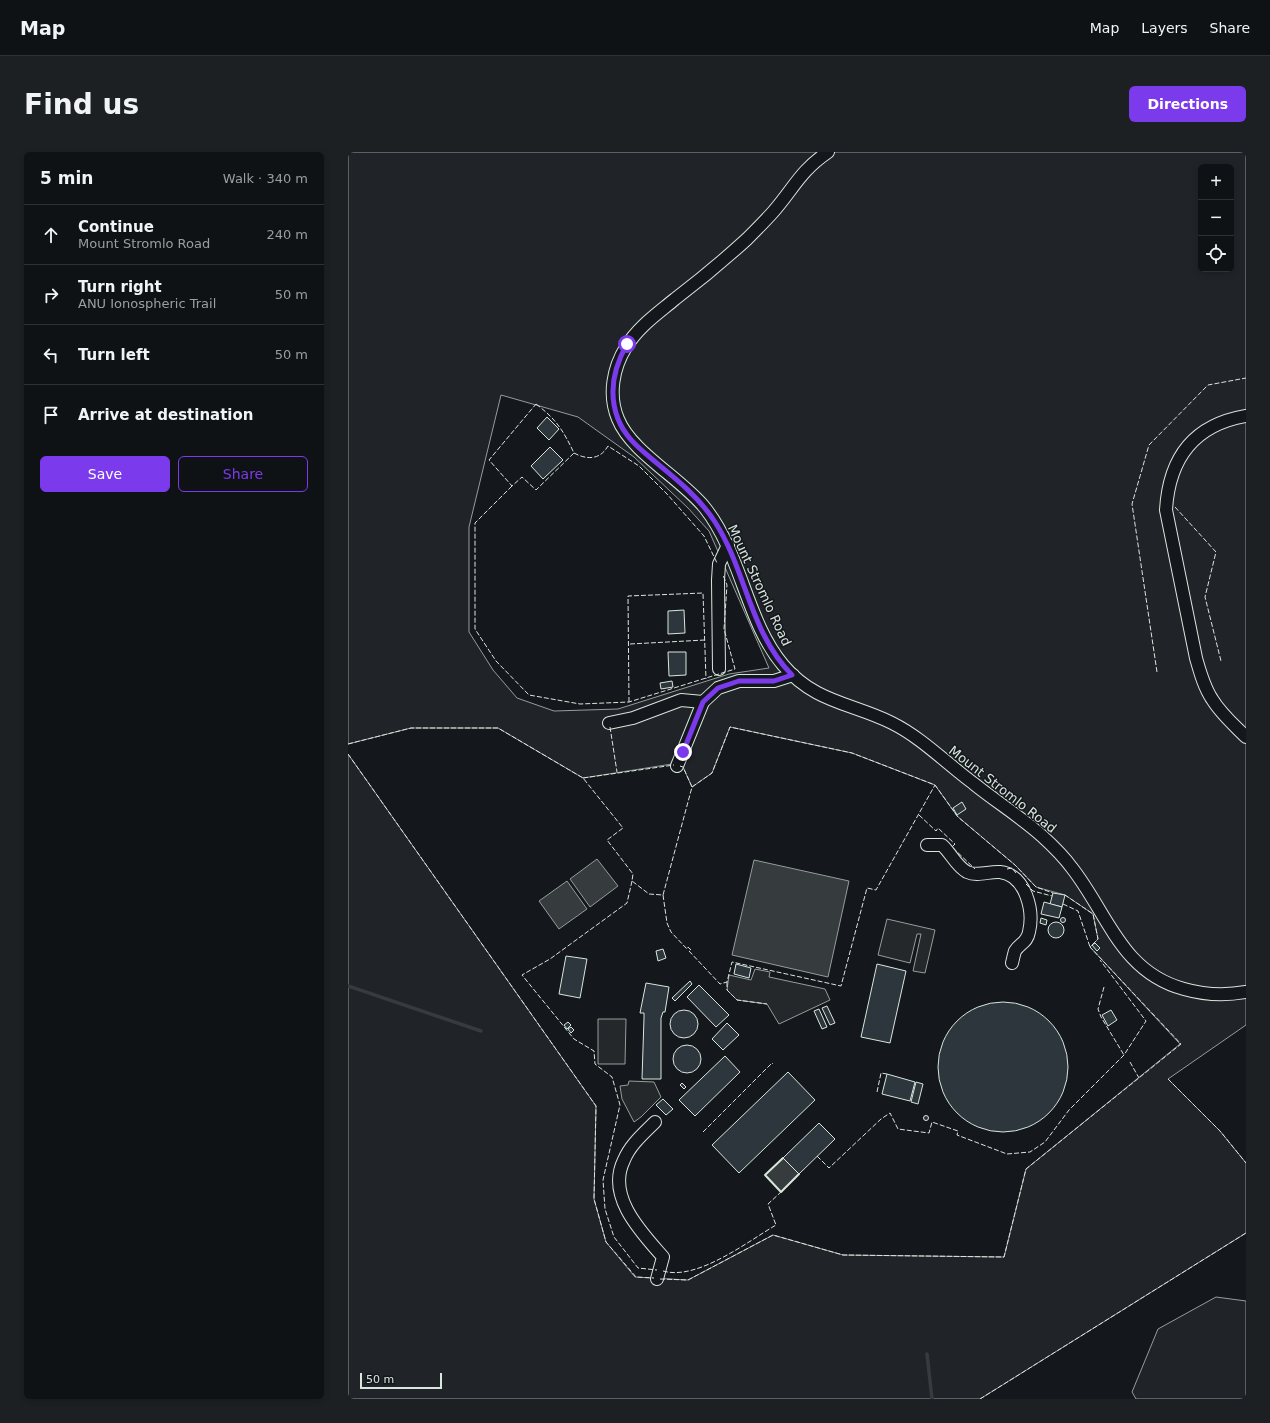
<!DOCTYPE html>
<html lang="en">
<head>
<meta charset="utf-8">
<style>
	:root { --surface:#0f1215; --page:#1d2022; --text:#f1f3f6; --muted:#9b9ea0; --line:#2f3234; --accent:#7c3aed }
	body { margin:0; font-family:"DejaVu Sans",sans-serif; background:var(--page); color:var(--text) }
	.controls { position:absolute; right:12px; top:12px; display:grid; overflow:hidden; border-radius:6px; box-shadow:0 2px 6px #0003 }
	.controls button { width:36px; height:36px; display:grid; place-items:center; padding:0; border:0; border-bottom:1px solid var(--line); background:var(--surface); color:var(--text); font:20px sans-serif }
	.scale { position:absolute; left:12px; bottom:10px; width:82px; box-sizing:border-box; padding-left:4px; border:2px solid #d8e6dc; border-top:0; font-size:11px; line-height:14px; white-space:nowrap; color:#d8e6dc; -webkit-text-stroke:3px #14181c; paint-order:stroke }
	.stop { position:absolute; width:12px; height:12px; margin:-9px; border:3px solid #7c3aed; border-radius:50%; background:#fff }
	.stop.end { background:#7c3aed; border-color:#fff; box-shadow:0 1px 4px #0008 }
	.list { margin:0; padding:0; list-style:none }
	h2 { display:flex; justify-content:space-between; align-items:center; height:52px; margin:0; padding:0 16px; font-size:17px }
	h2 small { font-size:13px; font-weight:400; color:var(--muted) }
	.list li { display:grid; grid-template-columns:26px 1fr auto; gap:12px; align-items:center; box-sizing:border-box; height:60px; padding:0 16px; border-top:1px solid var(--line) }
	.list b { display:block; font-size:15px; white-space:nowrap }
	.list p { margin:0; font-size:13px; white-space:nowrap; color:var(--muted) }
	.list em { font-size:13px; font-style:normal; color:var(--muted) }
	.actions { display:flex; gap:8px; padding:12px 16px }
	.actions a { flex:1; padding:9px 0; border:1px solid var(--accent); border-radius:6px; text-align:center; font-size:14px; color:var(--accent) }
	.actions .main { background:var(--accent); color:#fff }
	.icon { flex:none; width:22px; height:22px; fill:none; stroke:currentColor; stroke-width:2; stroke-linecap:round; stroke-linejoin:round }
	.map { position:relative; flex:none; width:898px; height:1247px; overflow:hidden; border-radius:6px }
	header { display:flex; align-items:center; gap:24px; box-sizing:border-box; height:56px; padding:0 20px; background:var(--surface); border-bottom:1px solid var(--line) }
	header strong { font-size:19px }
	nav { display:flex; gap:22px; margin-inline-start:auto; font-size:14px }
	.intro { display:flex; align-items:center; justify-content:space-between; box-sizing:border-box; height:96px; padding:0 24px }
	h1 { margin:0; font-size:28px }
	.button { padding:10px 18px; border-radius:6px; background:var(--accent); color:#fff; font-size:14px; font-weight:700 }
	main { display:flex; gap:24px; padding:0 24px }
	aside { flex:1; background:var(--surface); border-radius:6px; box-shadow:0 2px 6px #0003 }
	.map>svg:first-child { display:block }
	.green { fill:#202428; stroke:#939e99; fill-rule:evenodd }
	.parking { fill:#24282b; stroke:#939e99 }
	.water { fill:#363b3e; stroke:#939e99 }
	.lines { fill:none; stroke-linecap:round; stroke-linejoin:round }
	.stream { stroke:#363b3e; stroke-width:3.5 }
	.building { fill:#2c363c; stroke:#d8e6dc }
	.minor-casing { stroke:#d8e6dc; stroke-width:14 }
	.minor { stroke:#14181c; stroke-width:12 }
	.fence { stroke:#d8e6dc; stroke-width:1; stroke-dasharray:5 2; stroke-linecap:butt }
	.wall { stroke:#d8e6dc; stroke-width:2 }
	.route { stroke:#7c3aed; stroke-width:5 }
	.labels { text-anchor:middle; stroke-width:3; stroke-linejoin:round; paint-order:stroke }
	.street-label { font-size:13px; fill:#d8e6dc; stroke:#14181c }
</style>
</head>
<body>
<header>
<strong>Map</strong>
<nav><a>Map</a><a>Layers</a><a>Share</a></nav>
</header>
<div class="intro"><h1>Find us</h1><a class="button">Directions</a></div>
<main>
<aside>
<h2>5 min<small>Walk · 340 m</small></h2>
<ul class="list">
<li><svg class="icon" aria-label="ahead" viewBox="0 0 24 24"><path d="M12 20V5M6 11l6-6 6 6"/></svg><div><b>Continue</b><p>Mount Stromlo Road</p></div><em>240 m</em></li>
<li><svg class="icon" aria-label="right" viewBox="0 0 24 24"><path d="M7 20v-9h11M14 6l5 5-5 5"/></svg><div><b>Turn right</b><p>ANU Ionospheric Trail</p></div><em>50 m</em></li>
<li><svg class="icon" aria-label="left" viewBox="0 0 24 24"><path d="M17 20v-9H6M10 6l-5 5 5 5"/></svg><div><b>Turn left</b></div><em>50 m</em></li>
<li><svg class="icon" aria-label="arrive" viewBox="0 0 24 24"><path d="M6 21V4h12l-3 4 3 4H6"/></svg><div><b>Arrive at destination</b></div></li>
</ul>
<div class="actions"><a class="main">Save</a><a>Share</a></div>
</aside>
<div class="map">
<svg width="898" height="1247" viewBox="0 0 898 1247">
	<rect width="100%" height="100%" fill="#14181c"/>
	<g class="green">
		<path d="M0 0H898V873L820 927 872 979 898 1011V1081L632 1247H0V602L248 954 246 1047 258 1090 287 1125 340 1128 425 1083 495 1103 656 1105 678 1017 832 892 742 795 750 787 745 762 717 743 688 735 667 713 609 664 587 633 504 601 382 575 364 621 344 635 335 615 324 612 235 626 150 576H63L0 592ZM853 15H883V117H853ZM153 243 230 265 286 305 340 356 361 379 421 516 381 522 270 557 206 559 169 546 145 518 121 480V375Z"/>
		<polygon points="868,1145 898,1149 898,1247 788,1247 784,1240 810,1177"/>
	</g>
	<g class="parking">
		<polygon points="539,767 587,778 577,821 565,819 573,782 569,782 562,811 530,803"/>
		<polygon points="407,817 422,820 421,825 477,837 482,848 431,872 419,852 389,848 379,838 381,823 403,828"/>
		<polygon points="250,867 278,867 277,912 250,912"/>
		<polygon points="281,929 306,930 313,945 293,965 286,970 274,947 272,934 280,933"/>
	</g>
	<g class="water">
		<polygon points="249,707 270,734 242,755 222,727"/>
		<polygon points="406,708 501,729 480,825 384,803"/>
		<polygon points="219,729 239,757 211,777 191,749"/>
		<polygon points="435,1006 451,1022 433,1040 417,1023"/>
	</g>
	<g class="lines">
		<g class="stream">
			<polyline points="0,834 133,879"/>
			<polyline points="579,1202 584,1247"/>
		</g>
	</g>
	<g class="building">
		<polygon points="199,265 211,277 201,288 189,276"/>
		<polygon points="202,295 215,308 195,327 183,314"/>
		<polygon points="336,458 337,481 320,482 320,459"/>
		<polygon points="320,500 338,500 338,523 321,524"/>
		<polygon points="324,529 325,535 313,537 312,531"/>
		<polygon points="614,650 618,657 609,663 605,656"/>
		<polygon points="705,741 717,743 714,755 702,752"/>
		<polygon points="696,750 714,755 711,766 693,762"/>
		<circle cx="715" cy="768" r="2.5"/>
		<polygon points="693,766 699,768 698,773 692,771"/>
		<circle cx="708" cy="778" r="8"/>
		<polygon points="747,791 752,796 749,799 744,793"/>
		<polygon points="315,797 318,806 310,809 308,799"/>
		<polygon points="218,804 239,807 232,846 211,842"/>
		<polygon points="388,812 403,816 401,826 386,822"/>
		<polygon points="529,812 558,819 542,891 513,885"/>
		<polygon points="342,829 344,832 327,849 324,846"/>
		<polygon points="298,831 321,835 317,860 315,860 313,866 313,927 294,927 296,866 296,861 292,861"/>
		<polygon points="351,833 381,863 368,875 339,845"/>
		<circle cx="655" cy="915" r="65"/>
		<polygon points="479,854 487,871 482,873 474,856"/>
		<polygon points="471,857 479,875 474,877 466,859"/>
		<polygon points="763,858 769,868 760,874 754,863"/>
		<circle cx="336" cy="872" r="14"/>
		<polygon points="220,870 223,873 219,877 216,873"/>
		<polygon points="379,871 391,883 375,898 364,887"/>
		<polygon points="223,875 226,878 223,881 220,877"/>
		<circle cx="339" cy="907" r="14"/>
		<polygon points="377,904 392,920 347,964 331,948"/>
		<polygon points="440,920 467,948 391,1021 364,993"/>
		<polygon points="539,922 567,930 562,949 534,942"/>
		<polygon points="568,930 575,932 570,952 563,950"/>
		<polygon points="334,931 338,935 336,937 332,933"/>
		<polygon points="315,947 325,957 318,963 308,953"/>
		<circle cx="578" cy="966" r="2.5"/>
		<polygon points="471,971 487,987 451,1022 435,1006"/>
	</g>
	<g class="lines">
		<defs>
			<g id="minor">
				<path d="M480 0C452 19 446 36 425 60 417 69 408 78 399 87 376 108 352 128 327 147 309 162 290 175 278 195 265 216 260 243 270 267 283 300 334 327 357 356 394 403 398 469 435 513 467 551 504 551 544 571 574 586 598 611 625 631 647 649 673 665 694 684 705 694 716 705 724 716 760 762 773 820 836 837 857 843 876 844 898 840"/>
				<path d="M898 264C845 273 821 307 818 358L848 506C852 520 856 535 864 547 873 562 886 573 898 585"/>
				<polyline points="371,517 370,428 371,412 380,393"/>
				<polyline points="261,571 285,566 333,548 355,550"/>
				<polyline points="329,614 355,550 370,536 391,529 426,529 445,523"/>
				<path d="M579 693H594C603 701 608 714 619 720 630 725 641 719 652 720 678 723 686 759 681 780 679 791 672 791 667 799 666 802 665 807 664 811"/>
				<path d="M307 970C295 982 282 993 276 1008 258 1044 293 1080 315 1105L309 1127"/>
			</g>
		</defs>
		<use href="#minor" class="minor-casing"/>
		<use href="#minor" class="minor"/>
		<g class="fence">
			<path d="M188 252C208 267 215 278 226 301L188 338 174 325 164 334 141 308Z"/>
			<path d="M226 301C239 308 252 308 260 294L291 314 319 342 356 384 369 411"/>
			<polyline points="164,334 127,371 127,477 148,509 181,543 232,552 281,550 387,517 376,477 379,433 375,423"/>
			<polyline points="827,355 868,400 857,445 873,509"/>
			<polyline points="282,492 357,488"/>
			<polyline points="809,520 784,352 801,293 860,233 898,226"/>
			<polyline points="281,550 280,444 355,441 358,527"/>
			<polyline points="262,575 269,620"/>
			<polyline points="0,592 63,576 150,576 235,626 275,676 259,688 285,722 284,729 301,742 315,743 344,635 335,615 332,614"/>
			<polyline points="0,602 248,954 246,1047 258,1090 288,1125 306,1126"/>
			<polyline points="235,626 326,613"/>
			<polyline points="344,635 364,621 382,575 504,601 587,633 610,665 667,713 688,735 705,741"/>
			<polyline points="571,663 588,679 590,676 607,692 604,695 627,717"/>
			<polyline points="659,717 664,716 668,721"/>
			<polyline points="284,729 279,751 202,807 174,823 226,887 246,899 247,912 264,925 272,953 255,1028 257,1057 266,1085 290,1116 309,1118"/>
			<polyline points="678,732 685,739 704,744"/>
			<polyline points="315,743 319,771 323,780 339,797 340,795 343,798 341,799 372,832 379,830 384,810 493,834 519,736 528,738 587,633"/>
			<polyline points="715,752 730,759 742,795"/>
			<polyline points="379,830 379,838 389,848 419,852"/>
			<polyline points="756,835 750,857 753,865 776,903"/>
			<polyline points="782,910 791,926"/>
			<polyline points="820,927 872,979 898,1011"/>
			<polyline points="529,940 533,921 539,922"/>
			<polyline points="355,980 424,911 425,912"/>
			<polyline points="469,1004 481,1016 533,967 542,961 550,977 581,981 584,970 610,979 609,983 659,1002 682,1000 697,990 721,958 776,903 798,869 752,808"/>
			<path d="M315 1119C349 1129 399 1090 428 1073L420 1052 433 1040"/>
			<polyline points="312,1127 340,1128 425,1083 495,1103 656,1105 678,1017 833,892 742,795 750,787 745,762 717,743"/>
			<polyline points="632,1247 898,1081"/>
		</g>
		<polyline class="wall" points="435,1006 417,1023 433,1040 451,1022"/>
	</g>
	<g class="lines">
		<path class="route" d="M279 192C266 215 260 241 270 267 277 285 291 296 305 308 327 326 351 345 367 370 398 418 402 481 444 523L426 529H391L370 536 355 550 335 600"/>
	</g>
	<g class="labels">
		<g class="street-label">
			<text transform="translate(412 433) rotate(65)" y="5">Mount Stromlo Road</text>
			<text transform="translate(655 637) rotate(38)" y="5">Mount Stromlo Road</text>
		</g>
	</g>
</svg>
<div class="controls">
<button>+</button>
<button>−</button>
<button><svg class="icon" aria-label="locate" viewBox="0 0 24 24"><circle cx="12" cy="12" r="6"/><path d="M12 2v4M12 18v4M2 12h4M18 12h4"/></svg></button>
</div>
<div class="scale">50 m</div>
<div class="stop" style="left:279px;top:192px"></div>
<div class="stop end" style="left:335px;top:600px"></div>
</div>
</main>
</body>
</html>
